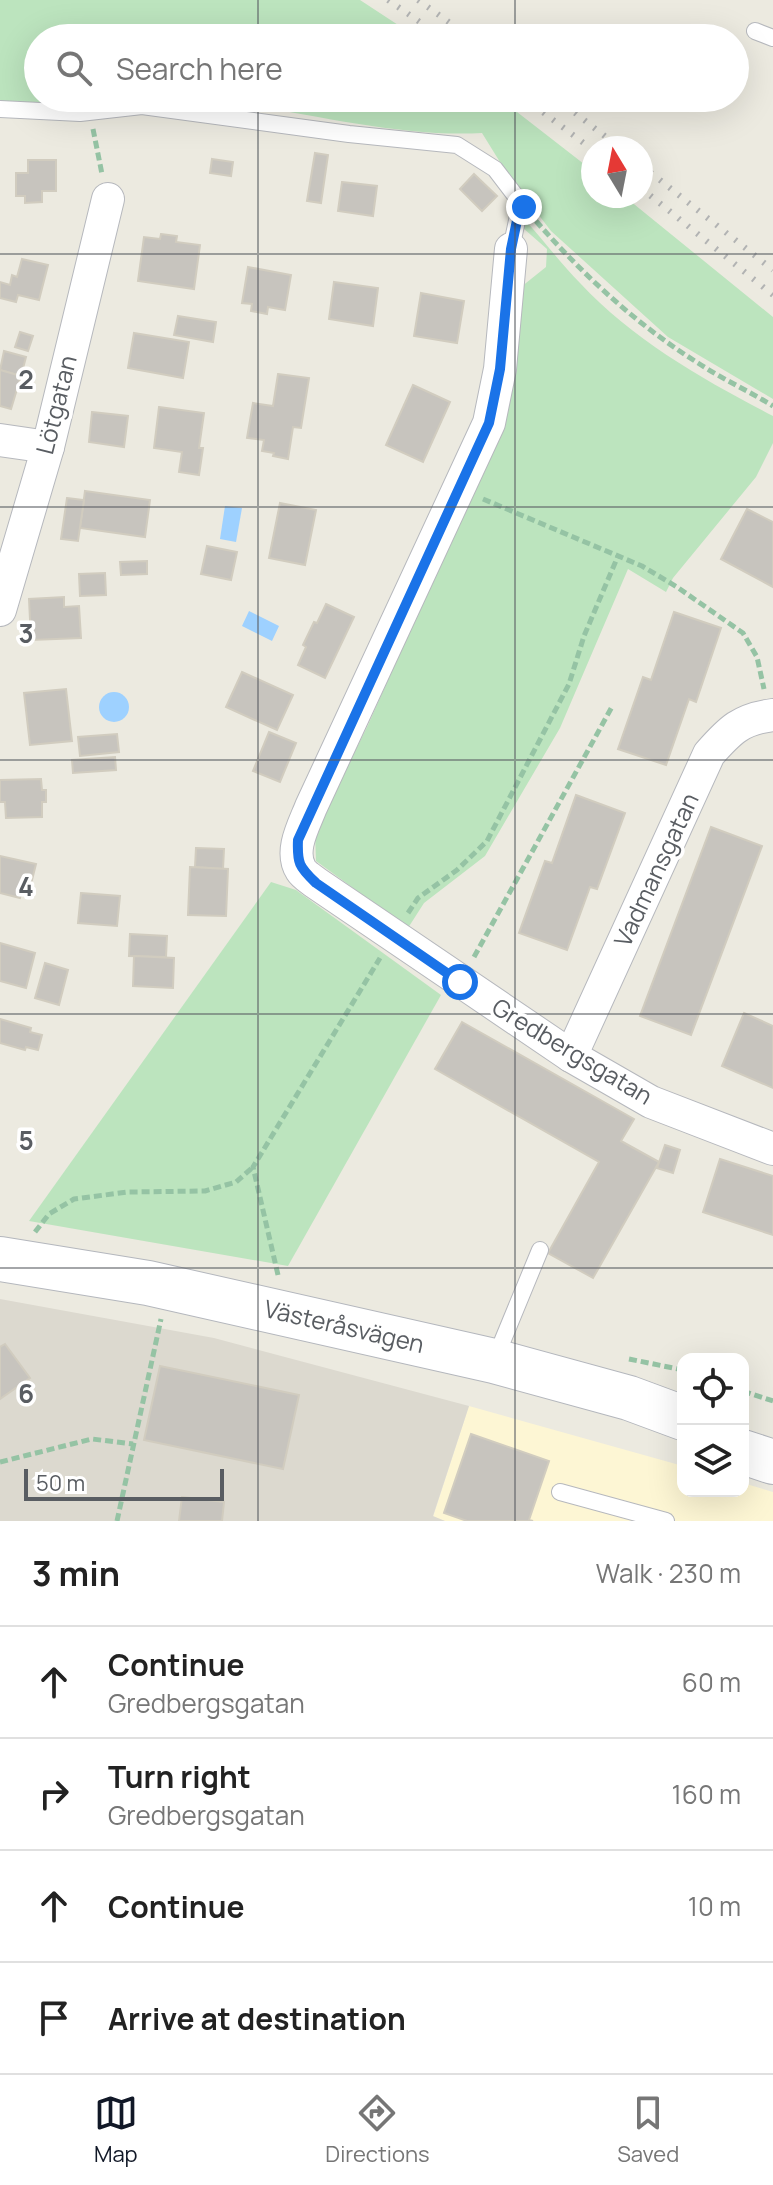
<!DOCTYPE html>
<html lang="en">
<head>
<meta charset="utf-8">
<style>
	:root { --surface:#fff; --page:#f6f6f6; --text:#222; --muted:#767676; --line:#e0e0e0; --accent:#111827 }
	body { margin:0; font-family:Manrope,sans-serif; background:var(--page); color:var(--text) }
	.controls { position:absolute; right:24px; bottom:24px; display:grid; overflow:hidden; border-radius:16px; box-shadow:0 8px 32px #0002 }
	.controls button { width:72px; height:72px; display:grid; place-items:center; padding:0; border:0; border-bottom:2px solid var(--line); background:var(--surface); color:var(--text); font:40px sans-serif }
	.compass { position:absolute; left:581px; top:136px; width:72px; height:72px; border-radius:50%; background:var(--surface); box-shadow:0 8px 32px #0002; rotate:350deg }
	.scale { position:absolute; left:24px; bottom:20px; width:200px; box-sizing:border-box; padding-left:8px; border:4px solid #595d62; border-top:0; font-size:22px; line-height:28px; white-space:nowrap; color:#595d62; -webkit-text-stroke:6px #fff; paint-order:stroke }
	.stop { position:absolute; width:24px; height:24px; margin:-18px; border:6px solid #1a73e8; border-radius:50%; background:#fff }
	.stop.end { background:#1a73e8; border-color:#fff; box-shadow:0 2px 8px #0008 }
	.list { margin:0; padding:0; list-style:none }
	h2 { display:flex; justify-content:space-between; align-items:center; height:104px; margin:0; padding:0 32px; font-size:34px }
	h2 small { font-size:26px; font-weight:400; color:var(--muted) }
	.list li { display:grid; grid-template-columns:52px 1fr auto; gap:24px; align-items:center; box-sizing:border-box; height:112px; padding:0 32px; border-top:2px solid var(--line) }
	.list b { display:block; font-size:30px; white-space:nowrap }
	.list p { margin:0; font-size:26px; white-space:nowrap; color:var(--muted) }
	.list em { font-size:26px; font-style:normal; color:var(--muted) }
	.icon { flex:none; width:44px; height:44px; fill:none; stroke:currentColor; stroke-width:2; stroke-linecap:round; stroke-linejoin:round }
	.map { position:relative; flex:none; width:773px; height:1521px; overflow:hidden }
	.search { position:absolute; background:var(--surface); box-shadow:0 8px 32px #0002; left:24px; right:24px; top:24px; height:88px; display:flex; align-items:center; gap:20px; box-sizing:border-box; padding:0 28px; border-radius:44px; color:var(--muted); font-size:30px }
	.sheet { height:552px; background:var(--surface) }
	nav { display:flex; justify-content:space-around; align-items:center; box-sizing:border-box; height:112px; border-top:2px solid var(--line); background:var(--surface); font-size:22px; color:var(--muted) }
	nav a { display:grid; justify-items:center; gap:4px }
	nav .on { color:var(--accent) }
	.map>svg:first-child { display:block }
	.commercial { fill:#fdf6d4 }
	.education { fill:#dcd9cf }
	.green { fill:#bce4be }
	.water { fill:#9ed1ff }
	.building { fill:#c7c4be; stroke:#d1ccbf; stroke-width:2 }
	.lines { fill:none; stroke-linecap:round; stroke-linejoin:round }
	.lane-casing { stroke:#b6b8bd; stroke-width:18 }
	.street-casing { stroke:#b6b8bd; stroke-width:34 }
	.secondary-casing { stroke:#b4b7bd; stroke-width:46 }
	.path { stroke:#95c3a4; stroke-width:5; stroke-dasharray:8 4; stroke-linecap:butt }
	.lane { stroke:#fff; stroke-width:16 }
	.street { stroke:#fff; stroke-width:32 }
	.secondary { stroke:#fff; stroke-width:44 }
	.rail { stroke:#b2b3b3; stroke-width:6; stroke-dasharray:2 10; stroke-linecap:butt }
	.route { stroke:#1a73e8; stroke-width:10 }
	.grid { fill:none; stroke:#595d62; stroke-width:2; stroke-opacity:0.55 }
	.labels { text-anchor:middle; stroke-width:7; stroke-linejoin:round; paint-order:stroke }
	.street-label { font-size:24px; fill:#595d62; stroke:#fff }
	.grid-label { font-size:26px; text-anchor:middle; font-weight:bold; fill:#595d62; stroke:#fff; stroke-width:7; stroke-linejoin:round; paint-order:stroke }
</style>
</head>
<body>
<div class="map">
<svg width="773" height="1521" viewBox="0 0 773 1521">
	<rect width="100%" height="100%" fill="#eceae0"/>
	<polygon class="commercial" points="469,1406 683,1466 683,1491 743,1491 743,1483 773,1492 773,1521 445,1521 433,1517"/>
	<polygon class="education" points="0,1299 214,1338 469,1406 433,1516 445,1521 0,1521"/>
	<g class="green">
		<polygon points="0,0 360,0 418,38 38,38 38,98 67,98 32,103 0,101"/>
		<path d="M158 98H499L593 171V196H624L773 317V399L668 337 551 231 508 175 482 133C406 137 325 117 250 105 220 100 188 100 158 98Z"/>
		<path d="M523 218C543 239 560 263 580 283 634 341 704 380 773 416V443L756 477 673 578 666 592 628 569 560 728 485 856 424 903 408 928 316 861 315 832 368 725 489 453 521 287 546 267 547 249 523 228Z"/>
		<polygon points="271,882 296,890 441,995 288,1266 29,1221"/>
	</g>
	<g class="water">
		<polygon points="225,506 242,508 236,542 220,539"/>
		<polygon points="249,611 279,626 272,641 242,626"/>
		<circle cx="114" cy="707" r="15"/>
	</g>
	<g class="building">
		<polygon points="315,153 328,155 321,203 307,201"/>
		<polygon points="212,159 233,162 231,176 210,173"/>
		<polygon points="28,160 56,160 56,191 42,191 42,202 25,203 25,196 16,196 16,173 28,173"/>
		<polygon points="474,174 497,196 482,211 460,189"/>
		<polygon points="342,182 377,186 373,216 338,211"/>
		<polygon points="161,234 177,236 176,242 200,245 194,289 138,281 144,237 160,239"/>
		<polygon points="22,259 48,265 39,300 18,295 16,302 0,298 0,282 10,285 12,275 17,277"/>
		<polygon points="248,267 291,275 285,310 268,307 267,314 251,311 252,304 242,303"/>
		<polygon points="334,282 378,288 373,326 329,319"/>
		<polygon points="421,293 464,301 457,343 414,336"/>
		<polygon points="178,316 216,322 213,342 174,335"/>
		<polygon points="20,332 33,336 28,351 15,347"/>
		<polygon points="134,333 189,342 183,378 128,368"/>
		<polygon points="4,351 26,357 21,376 0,370"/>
		<polygon points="0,370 21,376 11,409 0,406"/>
		<polygon points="278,374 309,378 301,428 293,427 288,459 273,456 274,453 262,451 264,440 247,438 253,403 273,406"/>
		<polygon points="413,385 450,402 423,462 386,445"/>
		<polygon points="159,407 204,413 199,448 203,448 199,475 179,472 182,452 154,448"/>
		<polygon points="92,412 128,416 124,447 89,442"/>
		<polygon points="85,491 150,500 145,537 80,528"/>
		<polygon points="67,498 84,500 78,541 61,539"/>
		<polygon points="280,503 316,510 305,565 269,558"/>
		<polygon points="747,509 773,522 773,587 721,559"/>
		<polygon points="207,546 237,552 231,580 201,574"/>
		<polygon points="147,561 147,574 121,575 120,562"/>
		<polygon points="105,573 106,595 80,596 79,574"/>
		<polygon points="64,597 64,607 79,606 81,638 31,640 29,599"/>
		<polygon points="326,604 354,617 325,678 298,665 306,647 303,645 314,622 317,623"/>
		<polygon points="674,612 721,628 696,702 689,699 666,765 618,749 643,677 651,680"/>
		<polygon points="242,672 293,695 277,730 226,707"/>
		<polygon points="66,689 72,741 30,745 24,693"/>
		<polygon points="269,732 296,743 280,782 253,771"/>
		<polygon points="117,734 119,752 80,756 78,737"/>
		<polygon points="115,757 116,770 73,773 72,760"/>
		<polygon points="41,779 42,790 46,790 46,802 42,802 42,817 6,818 5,802 0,802 0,780"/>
		<polygon points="576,795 625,813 597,889 590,887 567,950 519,933 545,861 552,863"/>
		<polygon points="711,827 762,846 691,1035 640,1016"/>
		<polygon points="196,848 224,849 223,869 195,867"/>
		<polygon points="0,856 36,864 31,884 24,882 20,898 0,893"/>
		<polygon points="190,867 228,869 226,916 188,915"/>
		<polygon points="81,893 120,896 117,926 78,923"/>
		<polygon points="130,934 167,936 166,957 129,956"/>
		<polygon points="0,943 35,953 26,988 0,981"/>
		<polygon points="134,956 174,958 173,988 133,986"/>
		<polygon points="45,963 68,970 59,1005 35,998"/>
		<polygon points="744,1013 773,1026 773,1088 722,1066"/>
		<polygon points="0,1019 31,1028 30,1032 42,1035 38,1050 26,1047 25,1050 0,1043"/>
		<polygon points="462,1022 634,1119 621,1141 659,1162 593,1278 548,1253 599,1162 435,1069"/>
		<polygon points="665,1145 680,1150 673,1173 657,1168"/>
		<polygon points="720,1159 773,1176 773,1235 703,1212"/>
		<polygon points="5,1344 30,1378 0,1399 0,1347"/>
		<polygon points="160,1366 299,1395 283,1469 144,1440"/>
		<polygon points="471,1434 549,1461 529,1520 533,1521 467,1521 444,1513"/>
		<polygon points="182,1497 224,1502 222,1521 179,1521"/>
	</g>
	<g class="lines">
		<defs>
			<g id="lane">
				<polyline points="755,31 773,38"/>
				<polyline points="0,109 80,113 142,106 349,134 457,145 495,169 524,207 519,211 511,249"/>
				<polyline points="495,1359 540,1250"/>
				<polyline points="560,1492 666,1521"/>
			</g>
			<g id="street">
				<path d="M511 249 500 369 489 423 311 807C304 825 289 851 301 870 304 875 311 879 316 883L571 1056 651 1102 773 1149"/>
				<polyline points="0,440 48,447"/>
				<polyline points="0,610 48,447 108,199"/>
				<path d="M571 1056 709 754C730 730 741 719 773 715"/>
			</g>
			<g id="secondary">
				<polyline points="0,1259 148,1283 494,1361 629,1398 683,1418"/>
				<polyline points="743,1452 773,1462"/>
			</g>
		</defs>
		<use href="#lane" class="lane-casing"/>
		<use href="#street" class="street-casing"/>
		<use href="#secondary" class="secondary-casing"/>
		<g class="path">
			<polyline points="93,129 102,174"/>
			<path d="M536 221C583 275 637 325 698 363 722 379 749 391 773 406"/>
			<polyline points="483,499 642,566 677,587 743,633 757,657 764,689"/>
			<polyline points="408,913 418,898 457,870 487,841 569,684 584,636 618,556"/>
			<polyline points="474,957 613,705"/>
			<polyline points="35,1232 49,1214 74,1199 128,1192 205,1191 236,1182 253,1167"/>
			<polyline points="278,1275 253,1167 380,958"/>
			<polyline points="629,1359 683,1370"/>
			<polyline points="743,1391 773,1401"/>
			<polyline points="0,1462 92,1439 133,1444"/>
			<polyline points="117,1521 161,1319"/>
		</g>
		<use href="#lane" class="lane"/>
		<use href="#street" class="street"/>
		<use href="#secondary" class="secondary"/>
		<g class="rail">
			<polyline points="388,0 443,38"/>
			<polyline points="418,0 471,38"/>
			<polyline points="524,98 593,150"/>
			<polyline points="556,98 620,148"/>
			<polyline points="641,165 773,270"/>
			<polyline points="641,188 773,295"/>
		</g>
	</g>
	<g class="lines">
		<path class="route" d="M460 982 316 883C299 867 297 863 298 840L489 423 500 369 511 249 519 211 524 207"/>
	</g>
	<path class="grid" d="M258 0V38M515 0V38M258 98V1521M515 98V1521M0 254H773M0 507H773M0 760H773M0 1014H773M0 1268H773"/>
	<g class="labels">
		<g class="street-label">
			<text transform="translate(57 405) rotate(-76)" y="8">Lötgatan</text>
			<text transform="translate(657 870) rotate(-65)" y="8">Vadmansgatan</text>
			<text transform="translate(572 1052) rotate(31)" y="8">Gredbergsgatan</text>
			<text transform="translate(344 1327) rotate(13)" y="8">Västeråsvägen</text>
		</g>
	</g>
	<g class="grid-label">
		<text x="26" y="389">2</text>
		<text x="26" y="643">3</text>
		<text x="26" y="896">4</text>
		<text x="26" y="1150">5</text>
		<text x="26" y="1403">6</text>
	</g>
</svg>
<div class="controls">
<button><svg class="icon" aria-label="locate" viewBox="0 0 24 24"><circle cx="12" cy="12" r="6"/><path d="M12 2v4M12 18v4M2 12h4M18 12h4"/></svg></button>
<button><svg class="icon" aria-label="layers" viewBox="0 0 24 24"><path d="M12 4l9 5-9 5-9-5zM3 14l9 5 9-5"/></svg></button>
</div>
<svg class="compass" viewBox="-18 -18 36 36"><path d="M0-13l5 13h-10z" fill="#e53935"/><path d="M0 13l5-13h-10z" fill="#767676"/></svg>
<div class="scale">50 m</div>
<div class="stop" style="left:460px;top:982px"></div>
<div class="stop end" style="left:524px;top:207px"></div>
<div class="search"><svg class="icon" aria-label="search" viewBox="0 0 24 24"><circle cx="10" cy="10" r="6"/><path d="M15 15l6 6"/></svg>Search here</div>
</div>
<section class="sheet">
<h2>3 min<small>Walk · 230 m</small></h2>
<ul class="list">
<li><svg class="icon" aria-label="ahead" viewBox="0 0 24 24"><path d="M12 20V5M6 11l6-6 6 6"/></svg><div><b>Continue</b><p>Gredbergsgatan</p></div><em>60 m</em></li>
<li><svg class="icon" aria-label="right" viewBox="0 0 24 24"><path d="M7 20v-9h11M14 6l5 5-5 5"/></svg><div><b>Turn right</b><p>Gredbergsgatan</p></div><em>160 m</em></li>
<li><svg class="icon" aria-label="ahead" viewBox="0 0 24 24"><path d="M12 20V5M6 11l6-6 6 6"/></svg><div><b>Continue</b></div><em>10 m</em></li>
<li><svg class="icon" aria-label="arrive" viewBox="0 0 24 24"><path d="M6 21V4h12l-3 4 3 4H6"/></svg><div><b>Arrive at destination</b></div></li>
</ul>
</section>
<nav>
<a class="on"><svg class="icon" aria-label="map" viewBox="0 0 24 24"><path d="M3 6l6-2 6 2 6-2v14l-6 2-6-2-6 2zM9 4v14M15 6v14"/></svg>Map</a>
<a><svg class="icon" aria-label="directions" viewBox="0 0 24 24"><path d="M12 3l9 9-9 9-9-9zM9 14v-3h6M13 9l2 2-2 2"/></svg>Directions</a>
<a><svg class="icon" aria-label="saved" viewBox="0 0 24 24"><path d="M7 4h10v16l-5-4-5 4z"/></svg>Saved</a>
</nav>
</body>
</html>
